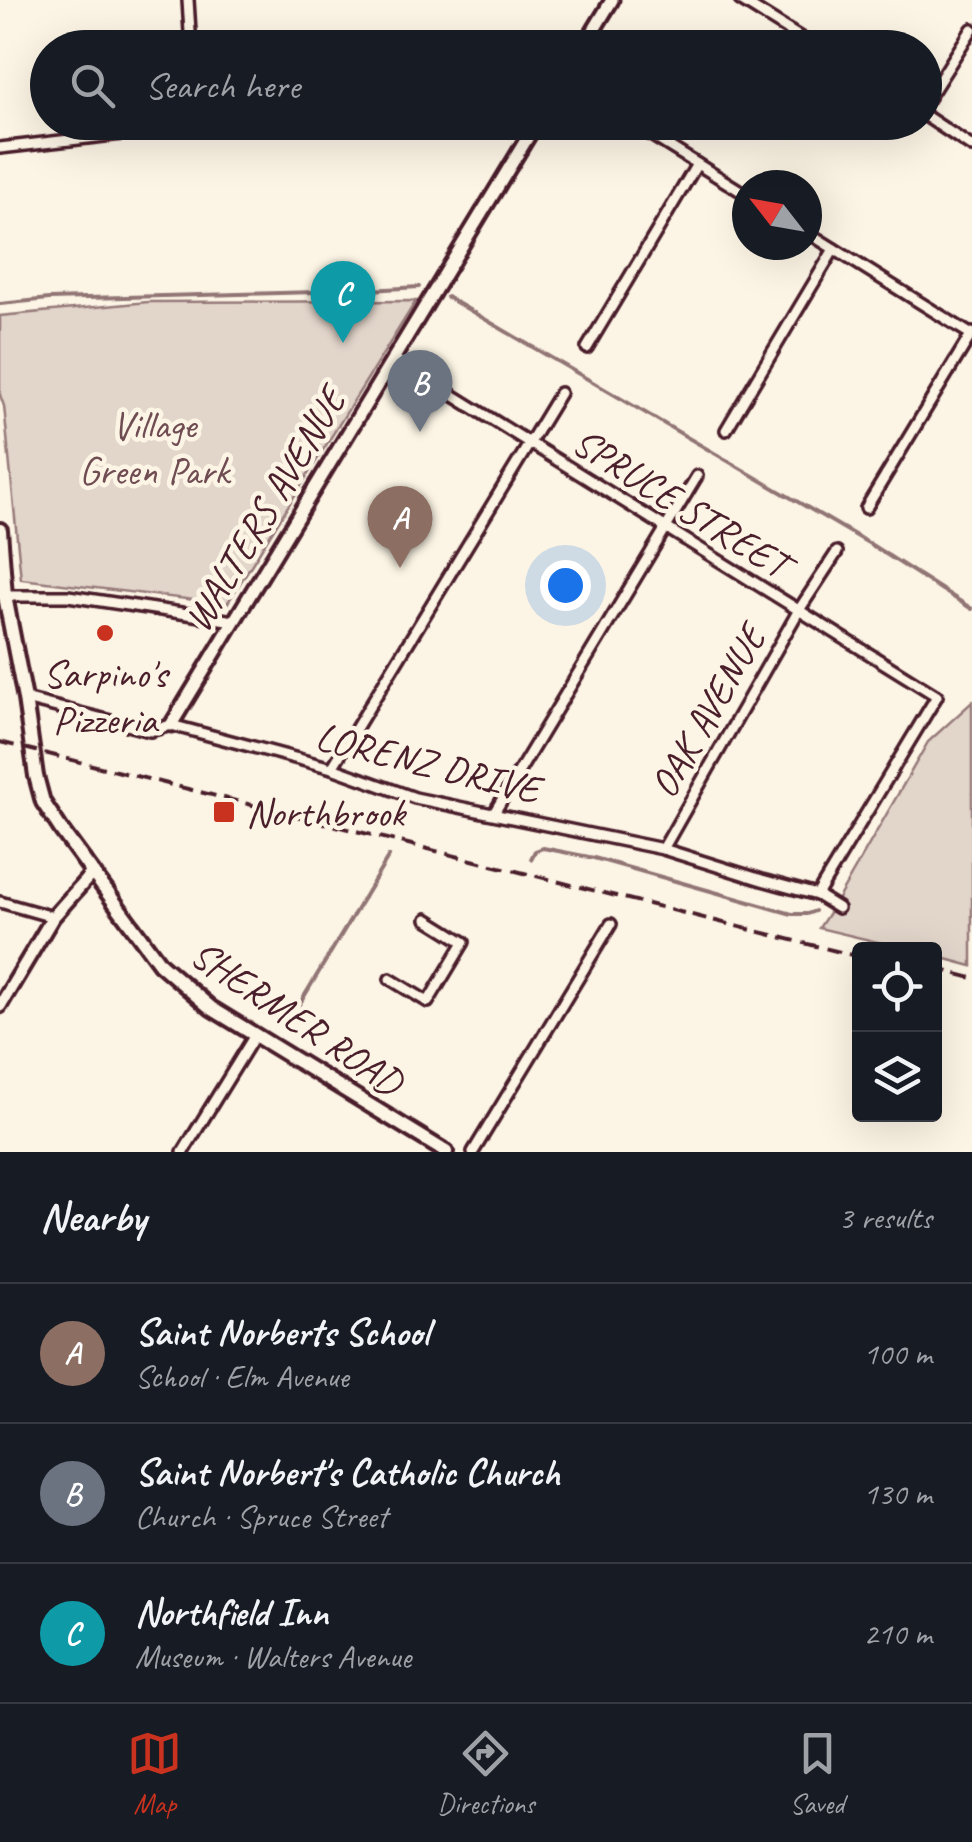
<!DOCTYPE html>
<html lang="en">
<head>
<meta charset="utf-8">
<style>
	:root { --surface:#171b24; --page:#20242c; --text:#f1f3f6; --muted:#9ea1a6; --line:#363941; --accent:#c8321e }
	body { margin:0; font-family:Caveat,sans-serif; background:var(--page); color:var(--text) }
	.controls { position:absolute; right:30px; bottom:30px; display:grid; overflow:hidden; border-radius:10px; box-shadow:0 10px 40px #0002 }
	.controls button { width:90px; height:90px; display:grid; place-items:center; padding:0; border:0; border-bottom:2px solid var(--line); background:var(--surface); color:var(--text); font:50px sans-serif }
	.compass { position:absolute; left:732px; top:170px; width:90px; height:90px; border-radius:50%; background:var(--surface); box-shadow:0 10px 40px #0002; rotate:301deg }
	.you { position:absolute; left:565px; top:585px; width:35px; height:35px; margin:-25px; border:8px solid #fff; border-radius:50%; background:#1a73e8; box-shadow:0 0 0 15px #1a73e833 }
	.badge { display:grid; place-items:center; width:65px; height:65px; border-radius:50%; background:var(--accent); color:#fff; font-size:32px; font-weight:700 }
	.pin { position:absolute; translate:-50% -82px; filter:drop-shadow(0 2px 5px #0008) }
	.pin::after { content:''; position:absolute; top:52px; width:35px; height:30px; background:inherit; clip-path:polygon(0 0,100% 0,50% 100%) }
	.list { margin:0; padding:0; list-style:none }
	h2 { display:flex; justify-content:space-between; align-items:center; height:130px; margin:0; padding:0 40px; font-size:42px }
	h2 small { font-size:32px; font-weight:400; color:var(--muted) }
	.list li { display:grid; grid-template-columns:65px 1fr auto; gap:30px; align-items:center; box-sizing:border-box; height:140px; padding:0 40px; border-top:2px solid var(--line) }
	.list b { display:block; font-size:38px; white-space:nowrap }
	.list p { margin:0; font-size:32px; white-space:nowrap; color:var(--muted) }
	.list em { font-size:32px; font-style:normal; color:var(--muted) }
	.icon { flex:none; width:55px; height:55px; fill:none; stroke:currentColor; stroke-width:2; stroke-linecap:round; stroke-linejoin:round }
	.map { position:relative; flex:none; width:972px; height:1152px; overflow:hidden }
	.search { position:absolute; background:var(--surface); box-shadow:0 10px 40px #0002; left:30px; right:30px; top:30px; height:110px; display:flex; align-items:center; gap:25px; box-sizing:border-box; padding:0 35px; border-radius:55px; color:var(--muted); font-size:38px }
	.sheet { height:550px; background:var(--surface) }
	nav { display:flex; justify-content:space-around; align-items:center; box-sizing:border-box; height:140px; border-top:2px solid var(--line); background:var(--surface); font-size:28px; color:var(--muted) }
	nav a { display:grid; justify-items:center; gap:5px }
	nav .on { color:var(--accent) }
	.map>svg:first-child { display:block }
	.green { fill:#e2d5ca; stroke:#967a7a; stroke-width:2.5 }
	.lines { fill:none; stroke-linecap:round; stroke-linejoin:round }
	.stream { stroke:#917474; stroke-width:4 }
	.minor-casing { stroke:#4a1f2b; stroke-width:16 }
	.tertiary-casing { stroke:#4a1f2b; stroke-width:19 }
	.secondary-casing { stroke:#4a1f2b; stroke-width:20 }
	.minor { stroke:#fcf5e5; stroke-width:9 }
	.tertiary { stroke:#fcf5e5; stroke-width:11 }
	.secondary { stroke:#fcf5e5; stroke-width:12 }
	.rail { stroke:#4a1f2b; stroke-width:4; stroke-dasharray:15 8; stroke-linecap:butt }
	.poi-dot { fill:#c8321e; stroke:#fcf5e5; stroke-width:4 }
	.labels { text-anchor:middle; stroke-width:9; stroke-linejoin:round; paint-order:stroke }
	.park-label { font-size:40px; fill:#704c53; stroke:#fcf5e5 }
	.street-label { font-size:40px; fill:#4a1f2b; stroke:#fcf5e5 }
	.poi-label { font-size:40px; fill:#4a1f2b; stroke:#fcf5e5 }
</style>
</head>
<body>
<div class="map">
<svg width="972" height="1152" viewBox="0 0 972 1152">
	<rect width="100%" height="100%" fill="#fcf5e5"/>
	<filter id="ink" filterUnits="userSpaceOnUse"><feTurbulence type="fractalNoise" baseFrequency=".01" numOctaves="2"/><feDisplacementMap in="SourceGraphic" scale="20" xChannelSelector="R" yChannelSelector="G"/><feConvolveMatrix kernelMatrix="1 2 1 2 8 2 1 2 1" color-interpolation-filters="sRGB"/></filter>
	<g filter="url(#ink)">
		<g class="green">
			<polygon points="416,301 227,604 21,579 4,406 0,395 0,316 148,302"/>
			<polygon points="972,702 972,966 935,956 934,949 907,949 819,928 836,902 928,742"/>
		</g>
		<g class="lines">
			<g class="stream">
				<polyline points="447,297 870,544 972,609"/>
				<polyline points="0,304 49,299 353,291 419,287"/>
				<polyline points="531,859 535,851 543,848 594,858 792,914 807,914 815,911"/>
				<polyline points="285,1028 389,856"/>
			</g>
			<defs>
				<g id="minor">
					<polyline points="188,0 191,48"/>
					<polyline points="740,0 817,48"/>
					<polyline points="924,105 972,29"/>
					<polyline points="924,115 972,147"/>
					<polyline points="630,122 747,195"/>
					<polyline points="0,148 227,122"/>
					<polyline points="807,232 972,335"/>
					<polyline points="587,348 697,164"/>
					<polyline points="393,358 937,696 817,895"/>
					<polyline points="726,430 834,249"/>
					<polyline points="866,508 972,333"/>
					<polyline points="3,596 68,596 234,621"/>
					<polyline points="25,699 150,731 171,725 332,768 415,798 663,849 762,880 817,895 838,908"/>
					<polyline points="332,768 560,393"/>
					<polyline points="494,813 697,476"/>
					<polyline points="663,849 799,610 837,552"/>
					<polyline points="0,902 53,917"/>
					<polyline points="390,979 428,1002 464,942 427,919"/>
					<polyline points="183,1152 255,1035"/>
					<polyline points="473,1152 611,924"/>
				</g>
				<g id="tertiary">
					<polyline points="583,48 612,0"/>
					<polyline points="171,725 537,122"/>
					<polyline points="0,1006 53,917 92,873"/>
				</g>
				<polyline id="secondary" points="0,530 5,596 25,699 36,776 43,802 62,831 160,964 211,1008 446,1152"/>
			</defs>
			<use href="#minor" class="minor-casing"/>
			<use href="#tertiary" class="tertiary-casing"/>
			<use href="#secondary" class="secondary-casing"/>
			<use href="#minor" class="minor"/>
			<use href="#tertiary" class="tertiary"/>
			<use href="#secondary" class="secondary"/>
			<g class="rail">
				<polyline points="0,742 860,957"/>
				<polyline points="934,968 972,978"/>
			</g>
		</g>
	</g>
	<g class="poi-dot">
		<circle cx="105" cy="633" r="10"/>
		<rect x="212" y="800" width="24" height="24" rx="5"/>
	</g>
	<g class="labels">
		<g class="park-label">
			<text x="154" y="438">Village<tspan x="154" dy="46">Green Park</tspan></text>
		</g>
		<g class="street-label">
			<text transform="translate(681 502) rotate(32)" y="14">SPRUCE STREET</text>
			<text transform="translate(264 509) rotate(-59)" y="14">WALTERS AVENUE</text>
			<text transform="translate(707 711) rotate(-60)" y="14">OAK AVENUE</text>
			<text transform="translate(428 762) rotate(14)" y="14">LORENZ DRIVE</text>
			<text transform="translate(297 1017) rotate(34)" y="14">SHERMER ROAD</text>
		</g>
		<g class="poi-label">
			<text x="105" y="687">Sarpino's<tspan x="105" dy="46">Pizzeria</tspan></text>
			<text x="246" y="826" text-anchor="start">Northbrook</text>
		</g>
	</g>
</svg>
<div class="controls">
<button><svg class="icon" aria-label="locate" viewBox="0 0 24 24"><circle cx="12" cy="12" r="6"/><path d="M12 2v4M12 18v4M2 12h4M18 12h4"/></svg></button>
<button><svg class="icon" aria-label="layers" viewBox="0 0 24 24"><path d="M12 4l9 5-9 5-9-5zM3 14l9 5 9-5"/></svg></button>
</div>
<svg class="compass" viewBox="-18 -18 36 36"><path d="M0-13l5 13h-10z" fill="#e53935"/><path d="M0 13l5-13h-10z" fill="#9ea1a6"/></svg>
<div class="you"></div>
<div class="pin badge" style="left:400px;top:568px;background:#8d6e63">A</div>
<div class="pin badge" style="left:420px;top:432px;background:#6b7280">B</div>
<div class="pin badge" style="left:343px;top:343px;background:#0f9aa8">C</div>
<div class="search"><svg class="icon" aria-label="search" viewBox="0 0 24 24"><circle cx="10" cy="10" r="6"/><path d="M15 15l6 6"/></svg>Search here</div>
</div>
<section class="sheet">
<h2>Nearby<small>3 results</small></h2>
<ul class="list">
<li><span class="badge" style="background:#8d6e63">A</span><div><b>Saint Norberts School</b><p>School · Elm Avenue</p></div><em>100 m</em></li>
<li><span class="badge" style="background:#6b7280">B</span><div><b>Saint Norbert's Catholic Church</b><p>Church · Spruce Street</p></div><em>130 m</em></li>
<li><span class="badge" style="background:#0f9aa8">C</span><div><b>Northfield Inn</b><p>Museum · Walters Avenue</p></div><em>210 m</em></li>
</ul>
</section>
<nav>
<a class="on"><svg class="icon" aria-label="map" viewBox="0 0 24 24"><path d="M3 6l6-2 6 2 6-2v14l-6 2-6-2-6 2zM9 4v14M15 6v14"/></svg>Map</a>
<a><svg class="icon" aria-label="directions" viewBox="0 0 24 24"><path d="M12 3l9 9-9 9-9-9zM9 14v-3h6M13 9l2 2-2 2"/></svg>Directions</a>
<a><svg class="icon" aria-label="saved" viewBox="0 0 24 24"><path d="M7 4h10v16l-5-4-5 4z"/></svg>Saved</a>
</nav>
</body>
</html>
